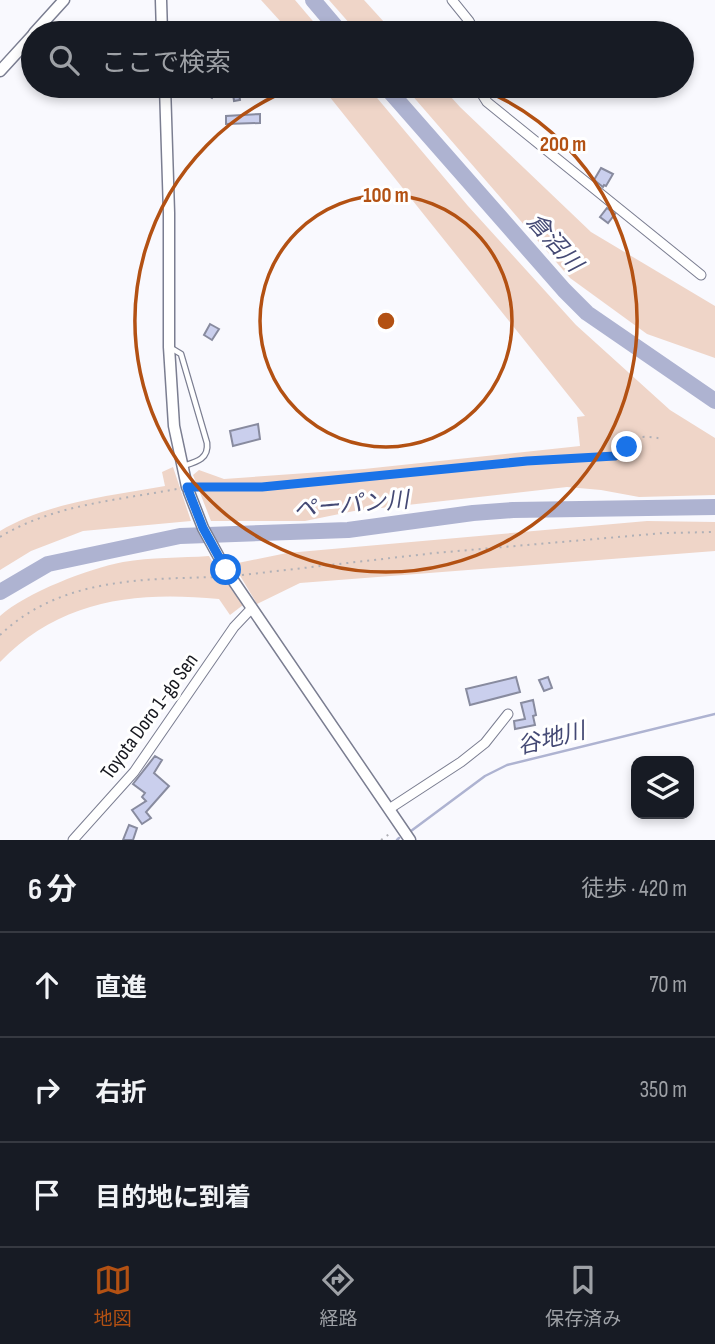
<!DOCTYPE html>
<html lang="ja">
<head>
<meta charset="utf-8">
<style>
	:root { --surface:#171b24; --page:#20242c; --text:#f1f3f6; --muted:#9ea1a6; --line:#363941; --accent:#b35113 }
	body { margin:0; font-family:"Sofia Sans Condensed","Noto Sans JP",sans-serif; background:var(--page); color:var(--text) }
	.controls { position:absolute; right:21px; bottom:21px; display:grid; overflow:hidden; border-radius:14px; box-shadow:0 4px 10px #0003 }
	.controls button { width:63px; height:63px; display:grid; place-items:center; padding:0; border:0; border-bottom:2px solid var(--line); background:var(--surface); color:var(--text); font:35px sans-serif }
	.stop { position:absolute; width:21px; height:21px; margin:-16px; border:5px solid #1a73e8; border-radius:50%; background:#fff }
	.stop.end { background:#1a73e8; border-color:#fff; box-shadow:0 2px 7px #0008 }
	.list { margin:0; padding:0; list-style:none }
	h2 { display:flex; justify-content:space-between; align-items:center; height:91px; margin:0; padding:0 28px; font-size:30px }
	h2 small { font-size:23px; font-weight:400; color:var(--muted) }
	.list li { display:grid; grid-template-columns:46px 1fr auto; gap:21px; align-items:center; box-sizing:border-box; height:105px; padding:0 28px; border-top:2px solid var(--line) }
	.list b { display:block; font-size:26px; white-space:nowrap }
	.list em { font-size:23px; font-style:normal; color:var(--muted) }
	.icon { flex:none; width:38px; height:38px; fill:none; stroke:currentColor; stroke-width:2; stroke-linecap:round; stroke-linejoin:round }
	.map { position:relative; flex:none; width:715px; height:840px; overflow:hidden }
	.search { position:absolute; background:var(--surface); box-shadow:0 4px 10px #0003; left:21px; right:21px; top:21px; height:77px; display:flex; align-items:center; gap:18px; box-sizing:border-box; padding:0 24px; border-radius:38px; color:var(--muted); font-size:26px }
	.sheet { height:406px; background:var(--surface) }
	nav { display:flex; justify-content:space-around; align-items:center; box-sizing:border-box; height:98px; border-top:2px solid var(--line); background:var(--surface); font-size:19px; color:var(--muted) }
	nav a { display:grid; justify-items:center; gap:4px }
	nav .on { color:var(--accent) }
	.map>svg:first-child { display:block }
	.green { fill:#efd5c8 }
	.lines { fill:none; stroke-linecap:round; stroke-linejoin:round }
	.stream { stroke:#aeb3d1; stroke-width:2.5 }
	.river { stroke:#aeb3d1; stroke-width:16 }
	.building { fill:#cacfed; stroke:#888b9f; stroke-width:2 }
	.service-casing { stroke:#7b7e91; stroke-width:7 }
	.minor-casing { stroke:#7b7e91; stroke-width:11 }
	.tertiary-casing { stroke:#7b7e91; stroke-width:13 }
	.path { stroke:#b0b0b6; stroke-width:2; stroke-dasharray:2 5; stroke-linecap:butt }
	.service { stroke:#fff; stroke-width:4.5 }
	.minor { stroke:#fff; stroke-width:9 }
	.tertiary { stroke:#fff; stroke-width:10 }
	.route { stroke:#1a73e8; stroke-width:9 }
	.ring { fill:none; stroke:#b35113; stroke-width:3.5 }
	.labels { text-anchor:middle; stroke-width:6; stroke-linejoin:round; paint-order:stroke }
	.street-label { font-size:21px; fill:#17181f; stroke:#fff }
	.water-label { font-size:23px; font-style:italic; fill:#444974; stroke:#fff }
	.centre { fill:#b35113; stroke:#fff; stroke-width:3.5 }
	.ring-label { font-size:21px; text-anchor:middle; font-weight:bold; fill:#b35113; stroke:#fff; stroke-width:6; stroke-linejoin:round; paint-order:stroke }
</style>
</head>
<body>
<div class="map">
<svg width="715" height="840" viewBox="0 0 715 840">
	<rect width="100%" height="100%" fill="#f9f9fe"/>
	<g class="green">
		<polygon points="261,0 295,0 323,33 291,33"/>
		<polygon points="329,0 364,0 394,33 358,33"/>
		<polygon points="321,86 367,86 468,206 576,325 670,410 715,438 715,495 639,497 601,490 567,487 354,511 305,521 211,521 193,475 199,470 224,479 364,469 580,446 577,417 585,416"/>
		<polygon points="404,86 441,86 460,107 591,232 715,306 715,358 647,334 570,278"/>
		<path d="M173 467 191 521 83 531 31 551 0 570V531C49 502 109 496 165 486L162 472Z"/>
		<polygon points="647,521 715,522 715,551 300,583 257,604 233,564 287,553"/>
		<path d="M209 556 220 574 243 605 230 615 219 599C136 591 61 599 0 662V616C27 592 88 569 123 562 151 557 181 558 209 556Z"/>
	</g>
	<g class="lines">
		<g class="stream">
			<polyline points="411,831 485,776 507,765 715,714"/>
			<polyline points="397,840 399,838"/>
		</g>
		<g class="river">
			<polyline points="313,0 341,33"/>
			<polyline points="385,86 564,290 587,313 715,401"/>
			<polyline points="0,592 48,564 180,536 348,530 473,513 513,510 715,507"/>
		</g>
	</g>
	<g class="building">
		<polygon points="206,86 220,86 212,98 202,92"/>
		<polygon points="232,86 238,86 240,100 234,101"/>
		<polygon points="260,114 260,123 226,124 226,116"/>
		<polygon points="601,168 613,174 606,186 604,185 603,187 594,180"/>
		<polygon points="607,208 615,214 608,223 600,217"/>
		<polygon points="210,324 219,329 212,340 204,335"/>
		<polygon points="258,424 260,439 233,446 230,431"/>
		<polygon points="516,677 520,692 470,705 466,689"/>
		<polygon points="548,677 552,688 544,691 539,680"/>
		<polygon points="533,700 536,715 533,716 535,725 515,729 514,721 525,719 521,703"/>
		<polygon points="155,756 162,760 154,773 169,786 146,812 151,818 142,824 132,810 146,801 142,797 145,793 133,784"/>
		<polygon points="129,825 137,828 133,840 123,840"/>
	</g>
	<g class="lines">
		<defs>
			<path id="service" d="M171 348 181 354 207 443C209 459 196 462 183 466"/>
			<g id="minor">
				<polyline points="452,0 469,21 475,33"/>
				<polyline points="481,86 482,94 487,102 701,275"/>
				<polyline points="389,809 461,762 485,743 508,714"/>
				<polyline points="73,840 134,772 234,627 251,609"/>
			</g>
			<g id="tertiary">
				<polyline points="161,0 162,33"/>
				<polyline points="34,33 64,0"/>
				<polyline points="0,71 33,35"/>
				<polyline points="165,86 169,213 169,347 174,426 187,487"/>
				<polyline points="189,492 203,528 226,570 410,840"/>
			</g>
		</defs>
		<use href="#service" class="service-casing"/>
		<use href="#minor" class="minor-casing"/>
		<use href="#tertiary" class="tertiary-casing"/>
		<g class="path">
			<path d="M196 487H262L527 461 615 456C640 447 622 431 663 439"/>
			<path d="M0 537C52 505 118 500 177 489"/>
			<polyline points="242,575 435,553 664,533 715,532"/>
			<path d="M0 635C60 578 142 579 219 577"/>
			<polyline points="381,840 392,832"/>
		</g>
		<use href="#service" class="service"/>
		<use href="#minor" class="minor"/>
		<use href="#tertiary" class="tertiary"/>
	</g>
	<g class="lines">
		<polyline class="route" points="226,570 203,528 187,487 262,487 527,461 615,456 623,453 627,447"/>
	</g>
	<g class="ring">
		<circle cx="386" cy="321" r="126"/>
		<path d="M474 86A251 251 0 1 1 298 86"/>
	</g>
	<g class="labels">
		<g class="street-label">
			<text transform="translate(149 716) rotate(-54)" y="7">Toyota Doro 1-go Sen</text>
		</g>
		<g class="water-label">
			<text transform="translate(555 242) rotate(48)" y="8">倉沼川</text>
			<text transform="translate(351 504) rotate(-5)" y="8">ペーパン川</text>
			<text transform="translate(551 738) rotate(-14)" y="8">谷地川</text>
		</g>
	</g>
	<circle cx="386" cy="321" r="10" class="centre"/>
	<g class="ring-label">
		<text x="563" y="151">200 m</text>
		<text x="386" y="202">100 m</text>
	</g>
</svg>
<div class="controls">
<button><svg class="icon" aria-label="layers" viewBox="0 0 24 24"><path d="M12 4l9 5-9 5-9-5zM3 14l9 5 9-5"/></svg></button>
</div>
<div class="stop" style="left:226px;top:570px"></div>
<div class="stop end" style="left:627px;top:447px"></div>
<div class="search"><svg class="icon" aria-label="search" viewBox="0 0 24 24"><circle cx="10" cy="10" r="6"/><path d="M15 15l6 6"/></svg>ここで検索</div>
</div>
<section class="sheet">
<h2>6 分<small>徒歩 · 420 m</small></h2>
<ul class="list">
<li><svg class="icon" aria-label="ahead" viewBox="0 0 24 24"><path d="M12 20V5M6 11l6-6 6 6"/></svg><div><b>直進</b></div><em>70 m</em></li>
<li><svg class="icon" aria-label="right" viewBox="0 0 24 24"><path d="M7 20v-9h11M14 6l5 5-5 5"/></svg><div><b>右折</b></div><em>350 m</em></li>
<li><svg class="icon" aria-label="arrive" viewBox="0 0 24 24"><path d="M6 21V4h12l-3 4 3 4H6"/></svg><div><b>目的地に到着</b></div></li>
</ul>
</section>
<nav>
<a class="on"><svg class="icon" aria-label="map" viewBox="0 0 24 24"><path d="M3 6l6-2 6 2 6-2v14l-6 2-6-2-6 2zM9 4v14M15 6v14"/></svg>地図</a>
<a><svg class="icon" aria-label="directions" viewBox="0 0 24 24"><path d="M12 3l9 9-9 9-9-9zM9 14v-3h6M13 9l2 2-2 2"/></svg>経路</a>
<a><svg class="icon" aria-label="saved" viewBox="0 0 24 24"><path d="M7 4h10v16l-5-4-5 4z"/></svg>保存済み</a>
</nav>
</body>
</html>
